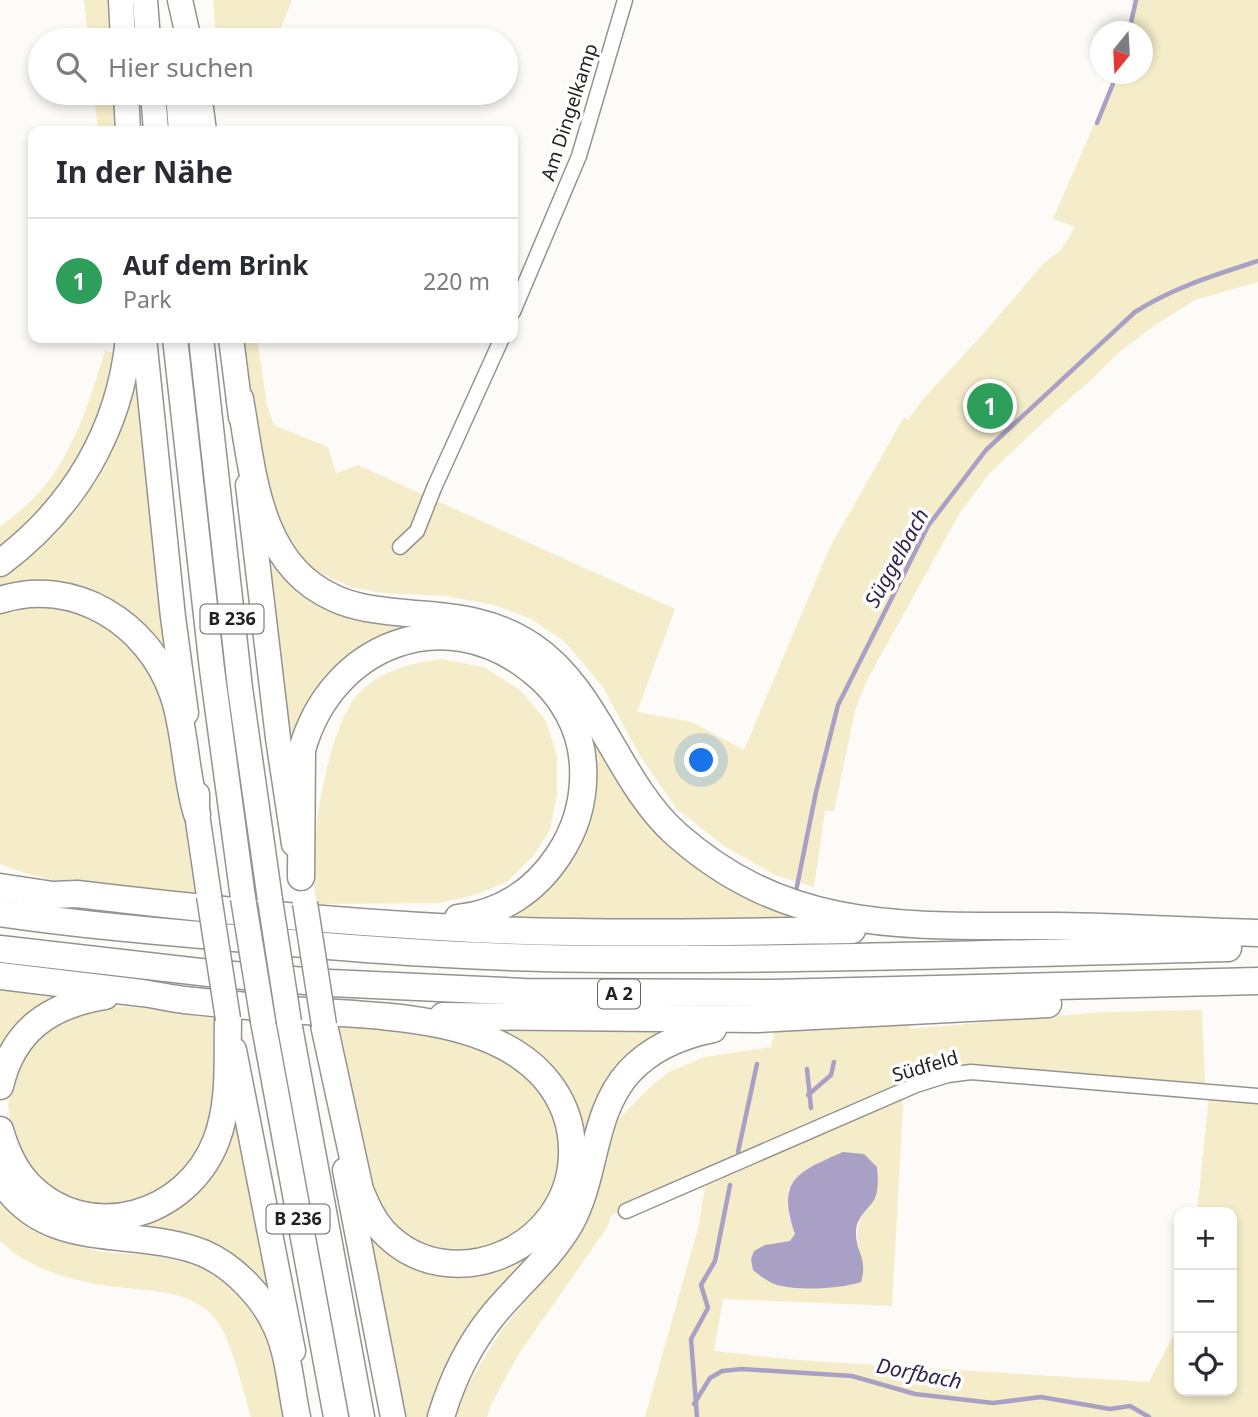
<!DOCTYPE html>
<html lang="de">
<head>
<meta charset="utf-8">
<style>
	:root { --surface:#fff; --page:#f7f7f7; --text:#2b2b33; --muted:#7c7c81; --line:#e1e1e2; --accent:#1a73e8 }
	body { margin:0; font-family:"Noto Sans",sans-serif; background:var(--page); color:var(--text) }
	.controls { position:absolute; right:21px; bottom:21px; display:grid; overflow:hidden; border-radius:14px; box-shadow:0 4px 10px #0003 }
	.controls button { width:63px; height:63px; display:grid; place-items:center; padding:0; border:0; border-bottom:2px solid var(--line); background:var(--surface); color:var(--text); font:35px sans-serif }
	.compass { position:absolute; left:1090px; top:21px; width:63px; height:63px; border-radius:50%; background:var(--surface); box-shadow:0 4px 10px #0003; rotate:198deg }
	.you { position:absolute; left:702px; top:761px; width:24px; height:24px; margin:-18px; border:5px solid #fff; border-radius:50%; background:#1a73e8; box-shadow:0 0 0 10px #1a73e833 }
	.badge { display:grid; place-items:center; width:46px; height:46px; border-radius:50%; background:var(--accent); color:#fff; font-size:23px; font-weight:700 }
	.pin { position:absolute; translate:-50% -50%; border:4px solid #fff; box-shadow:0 2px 7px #0006 }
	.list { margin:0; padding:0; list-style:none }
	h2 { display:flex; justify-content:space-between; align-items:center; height:91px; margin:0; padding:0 28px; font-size:30px }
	h2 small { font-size:23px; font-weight:400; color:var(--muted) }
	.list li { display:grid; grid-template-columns:46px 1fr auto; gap:21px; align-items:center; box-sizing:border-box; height:126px; padding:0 28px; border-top:2px solid var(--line) }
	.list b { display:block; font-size:26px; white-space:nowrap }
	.list p { margin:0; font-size:23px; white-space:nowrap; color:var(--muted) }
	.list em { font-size:23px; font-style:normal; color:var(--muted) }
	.icon { flex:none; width:38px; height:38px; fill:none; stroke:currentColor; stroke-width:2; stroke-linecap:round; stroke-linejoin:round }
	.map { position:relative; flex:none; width:1258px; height:1417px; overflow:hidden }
	.search { position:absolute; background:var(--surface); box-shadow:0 4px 10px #0003; left:28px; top:28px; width:490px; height:77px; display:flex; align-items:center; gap:18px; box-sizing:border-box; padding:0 24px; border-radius:38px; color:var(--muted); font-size:26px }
	.panel { position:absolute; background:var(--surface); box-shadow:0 4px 10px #0003; left:28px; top:126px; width:490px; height:217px; border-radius:14px }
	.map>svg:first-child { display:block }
	.green { fill:#f5ecc9; fill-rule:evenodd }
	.water { fill:#a8a1c5 }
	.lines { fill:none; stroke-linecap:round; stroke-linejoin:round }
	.stream { stroke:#a8a1c5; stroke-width:4.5 }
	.minor-casing { stroke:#949390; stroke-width:17 }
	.trunk-casing { stroke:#949390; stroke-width:27 }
	.motorway-casing { stroke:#949390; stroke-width:29 }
	.minor { stroke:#fff; stroke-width:14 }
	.trunk { stroke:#fff; stroke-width:24 }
	.motorway { stroke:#fff; stroke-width:26 }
	.trunk-bridge-casing { stroke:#949390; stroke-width:27; stroke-linecap:butt }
	.trunk-bridge { stroke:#fff; stroke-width:24 }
	.labels { text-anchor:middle; stroke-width:7; stroke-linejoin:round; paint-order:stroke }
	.shield { fill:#fff; stroke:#646463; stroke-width:2 }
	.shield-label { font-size:18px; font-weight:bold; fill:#222120 }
	.street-label { font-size:19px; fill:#222120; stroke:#fff }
	.water-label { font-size:21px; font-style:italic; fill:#302352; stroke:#fff }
</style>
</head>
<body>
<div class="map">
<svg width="1258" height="1417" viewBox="0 0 1258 1417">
	<rect width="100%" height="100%" fill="#fcfbf7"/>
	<g class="green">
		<polygon points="84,0 110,0 112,40 88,40"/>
		<polygon points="213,0 292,0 276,40 216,40"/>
		<polygon points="1134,0 1258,0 1258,282 1195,300 1152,327 1116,355 1089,382 1054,412 990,473 959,514 866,682 855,711 834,811 825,811 814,887 775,875 724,846 677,809 640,756 603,687 565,642 531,619 494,605 446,596 383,593 355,588 323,575 292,553 263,490 242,338 257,338 267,405 274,425 328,447 336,473 358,465 675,609 637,712 692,722 744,750 829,549 904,417 908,420 923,399 984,333 1044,263 1061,250 1075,227 1053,219 1116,74 1142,74 1142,32 1127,31"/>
		<polygon points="94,93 115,93 117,131 98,131"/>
		<path d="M105 351 119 353C106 411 79 473 36 517 25 529 12 539 0 550V527C10 519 20 511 30 502 72 462 88 404 105 351Z"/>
		<polygon points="134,361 167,655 128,615 0,592 0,573 39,540"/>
		<path d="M265 549C275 564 286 578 300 590 344 627 406 617 458 625 485 630 509 639 532 654 578 685 602 752 632 797 673 860 746 896 815 919H497C543 896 577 861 587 808 618 644 400 559 312 702 303 717 299 736 294 752H291Z"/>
		<path d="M46 606 74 611 103 622 145 659 174 729 198 900C132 892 63 889 0 864V612L19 607Z"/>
		<path d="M441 659 484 667 521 691 546 721 557 755V796L550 830 533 856 507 882 471 896 439 903 316 904C315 888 311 871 313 856 316 815 331 722 359 693 381 670 412 663 441 659Z"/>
		<polygon points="0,986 62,995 0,1057"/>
		<polygon points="117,1006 212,1013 216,1063 212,1112 205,1139 176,1182 152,1197 102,1206 76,1202 58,1193 40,1180 23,1159 11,1133 8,1105 12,1079 35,1037 81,1009"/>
		<path d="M1202 1010 1205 1084 969 1068 901 1087 903 1108 892 1306 723 1299 714 1351 797 1360 1149 1382 1179 1325V1391H1232V1212H1197L1209 1096 1258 1101V1417H645L698 1228 706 1182 640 1201 611 1216 608 1226 518 1355 491 1405 487 1417H456L469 1383 500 1332 548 1273 616 1122 648 1089 669 1072 705 1057 771 1047 774 1032 909 1023 910 1029 1102 1012ZM788 1188 874 1199C860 1215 854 1227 859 1248L765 1245 791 1241 796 1234 789 1217Z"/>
		<path d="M334 1025C390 1030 472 1037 518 1070 540 1087 561 1118 562 1146 563 1186 536 1228 500 1244 486 1251 468 1251 453 1251 429 1250 404 1237 388 1219 382 1213 378 1205 373 1198Z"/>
		<polygon points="481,1029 674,1031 658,1040 583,1172 435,1417 405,1417 369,1230 404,1258 537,1247 580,1129"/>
		<polygon points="235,1107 269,1298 157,1236 31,1199 149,1220"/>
		<path d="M0 1199 24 1224 59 1241 101 1252 153 1255 200 1266 236 1289 262 1323 286 1417H251C242 1388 234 1346 217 1321 194 1288 143 1291 108 1286 70 1280 28 1269 0 1241Z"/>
	</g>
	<path class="water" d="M843 1152 864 1154 877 1167C878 1177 879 1191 874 1200 867 1211 856 1217 856 1233 856 1254 868 1257 861 1282 839 1289 800 1291 777 1285 768 1282 760 1276 753 1270L751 1259 754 1251 765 1245 790 1241 795 1234C776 1180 797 1172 843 1152Z"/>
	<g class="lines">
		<g class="stream">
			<polyline points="1129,32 1136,0"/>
			<polyline points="1097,123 1117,74"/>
			<path d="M796 891 816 792 838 705 928 526 986 450 1135 312C1174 287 1215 275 1258 261"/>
			<polyline points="807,1069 811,1108"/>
			<polyline points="808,1095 831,1075 834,1062"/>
			<polyline points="738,1152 757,1064"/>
			<polyline points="694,1404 710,1378 722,1371 742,1369 852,1376 915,1394 993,1403 1041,1397 1110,1409 1130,1406 1149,1417"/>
			<polyline points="697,1417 691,1339 708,1308 701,1285 715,1261 730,1185"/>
		</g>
		<defs>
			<g id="minor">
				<polyline points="513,312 579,156 625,0"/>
				<polyline points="400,547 417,531 434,488 502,338"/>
				<polyline points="626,1211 916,1085 948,1075 971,1072 1258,1096"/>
			</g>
			<g id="trunk">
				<polyline points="121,0 123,40"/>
				<polyline points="145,0 148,40"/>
				<polyline points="180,0 189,40"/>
				<polyline points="126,93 128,131"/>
				<polyline points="153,93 156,131"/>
				<polyline points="178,93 181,131"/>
				<polyline points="199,93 204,131"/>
				<polyline points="144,338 173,617 186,713"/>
				<polyline points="175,338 212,669 243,898"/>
				<polyline points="201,338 240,688 270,900"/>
				<polyline points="231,338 241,417"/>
				<polyline points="248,485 278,738 294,844"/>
				<polyline points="197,794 197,814 209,896"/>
				<polyline points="263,1021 336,1417"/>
				<polyline points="289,1022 362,1417"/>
				<polyline points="234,1050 293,1351"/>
				<polyline points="345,1170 393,1417"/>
			</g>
			<g id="motorway">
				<path d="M240 399C253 471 257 564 334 598 359 610 389 611 416 614 458 617 497 622 532 646 598 690 617 781 676 834 792 937 914 925 1059 926 1125 927 1191 931 1258 933"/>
				<path d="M0 563C74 508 120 430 129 338"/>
				<path d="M0 600C74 576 149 624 173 694 186 731 185 775 197 814"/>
				<path d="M301 877 302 750C331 645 444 600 531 670 561 693 581 727 583 765 585 799 577 828 558 856 535 891 500 914 458 918"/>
				<path d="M0 887 53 895 77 894C209 910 341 922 474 929 600 935 726 932 852 930"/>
				<path d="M0 913C82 925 164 932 246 939 367 950 488 959 610 959 816 960 1022 953 1228 948"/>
				<polyline points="0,949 209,973 330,983 524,992 773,993 1258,981"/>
				<path d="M0 976C47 982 95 987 142 993 156 995 170 998 184 1000 224 1004 264 1008 305 1011 380 1016 490 1016 544 1077 563 1099 573 1126 572 1155 570 1249 449 1302 383 1231 372 1219 366 1204 360 1190L324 1025"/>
				<polyline points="443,1016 757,1019 1048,1004"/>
				<path d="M0 1086C13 1030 50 1005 105 996"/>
				<path d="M0 1130C6 1151 14 1170 30 1186 89 1245 187 1216 216 1141 231 1103 227 1059 228 1019"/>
				<path d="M0 1178C47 1255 133 1225 203 1253 234 1266 264 1298 277 1328 289 1355 291 1389 297 1417"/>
				<path d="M441 1417C452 1380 470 1343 494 1314 519 1284 551 1257 570 1224 597 1176 591 1114 629 1072 651 1048 683 1035 713 1029"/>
			</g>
		</defs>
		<use href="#minor" class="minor-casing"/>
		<use href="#trunk" class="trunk-casing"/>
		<use href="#motorway" class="motorway-casing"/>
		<use href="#minor" class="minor"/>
		<use href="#trunk" class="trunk"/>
		<use href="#motorway" class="motorway"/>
		<defs>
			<g id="trunk-bridge">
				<polyline points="209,896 228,1019"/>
				<polyline points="243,898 263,1021"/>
				<polyline points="270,900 289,1022"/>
				<polyline points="305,903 324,1025"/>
			</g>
		</defs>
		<use href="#trunk-bridge" class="trunk-bridge-casing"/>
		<use href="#trunk-bridge" class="trunk-bridge"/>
	</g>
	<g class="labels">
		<g class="shield">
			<rect x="200.5" y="604.5" width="63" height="29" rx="5"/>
			<rect x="598" y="979.5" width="42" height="29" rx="5"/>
			<rect x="266.5" y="1204.5" width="63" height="29" rx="5"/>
		</g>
		<g class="shield-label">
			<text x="232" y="625">B 236</text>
			<text x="619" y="1000">A 2</text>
			<text x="298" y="1225">B 236</text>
		</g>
		<g class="street-label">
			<text transform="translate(569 112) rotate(-72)" y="7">Am Dingelkamp</text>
			<text transform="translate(925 1066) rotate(-16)" y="7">Südfeld</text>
		</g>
		<g class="water-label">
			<text transform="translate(897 558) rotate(-61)" y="7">Süggelbach</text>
			<text transform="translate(919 1374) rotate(11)" y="7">Dorfbach</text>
		</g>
	</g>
</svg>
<div class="controls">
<button>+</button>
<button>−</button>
<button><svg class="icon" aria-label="locate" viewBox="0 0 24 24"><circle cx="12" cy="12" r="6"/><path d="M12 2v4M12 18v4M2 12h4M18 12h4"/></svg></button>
</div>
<svg class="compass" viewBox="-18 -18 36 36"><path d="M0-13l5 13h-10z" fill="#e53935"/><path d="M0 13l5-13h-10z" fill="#7c7c81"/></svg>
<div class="you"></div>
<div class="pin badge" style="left:990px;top:406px;background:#2e9e5b">1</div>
<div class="search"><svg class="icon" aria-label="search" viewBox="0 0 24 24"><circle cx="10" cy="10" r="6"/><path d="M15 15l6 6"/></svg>Hier suchen</div>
<section class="panel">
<h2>In der Nähe<small></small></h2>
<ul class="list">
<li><span class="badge" style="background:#2e9e5b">1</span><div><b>Auf dem Brink</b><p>Park</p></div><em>220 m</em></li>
</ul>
</section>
</div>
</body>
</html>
